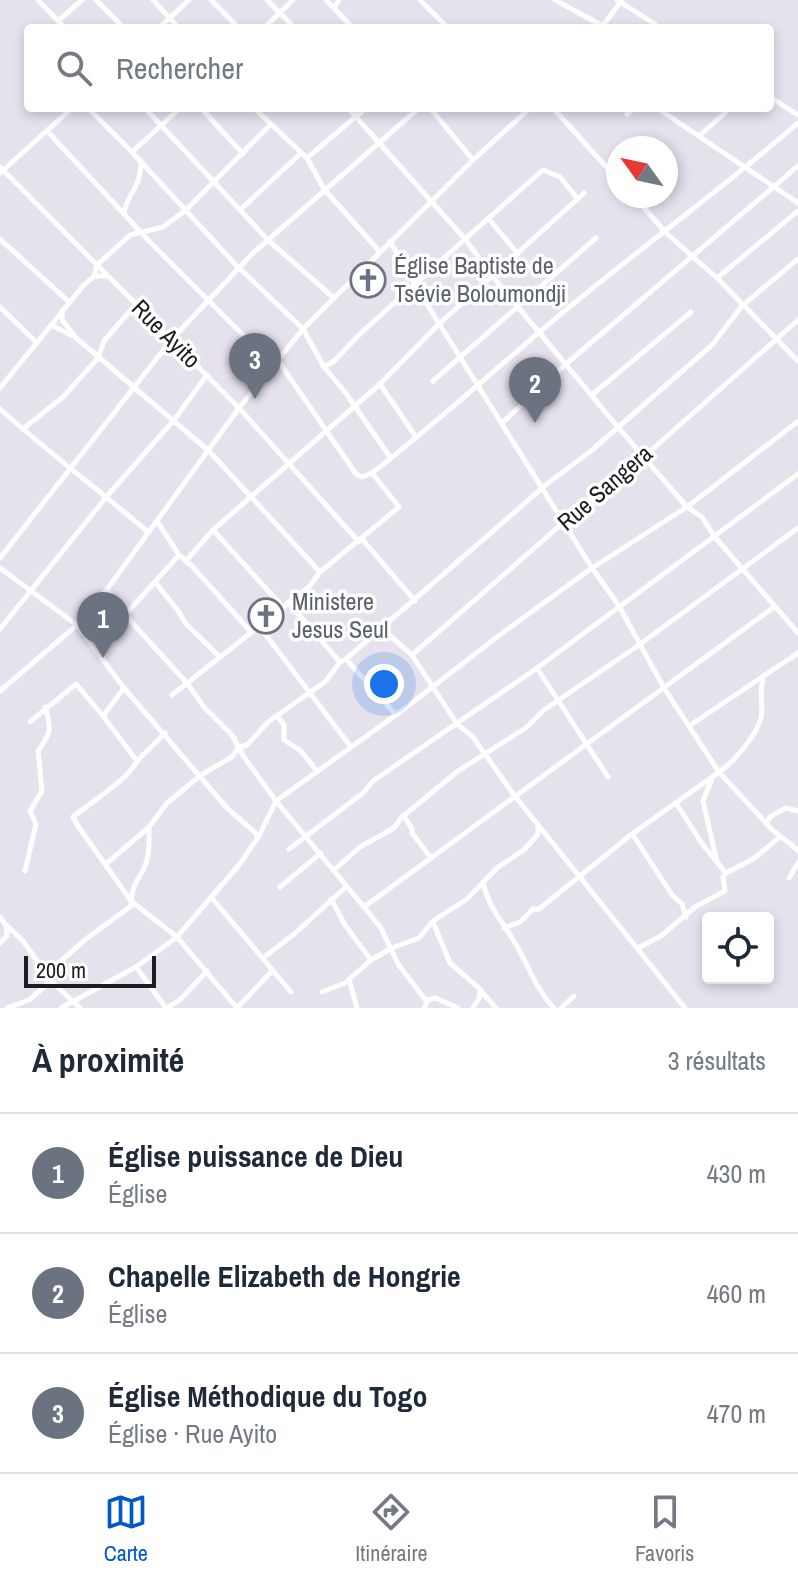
<!DOCTYPE html>
<html lang="fr">
<head>
<meta charset="utf-8">
<style>
	:root { --surface:#fff; --page:#f2f2f3; --text:#1f2937; --muted:#747a83; --line:#e0e1e3; --accent:#0058c9 }
	body { margin:0; font-family:"Archivo Narrow",sans-serif; background:var(--page); color:var(--text) }
	.controls { position:absolute; right:24px; bottom:24px; display:grid; overflow:hidden; border-radius:8px; box-shadow:0 4px 12px #0003 }
	.controls button { width:72px; height:72px; display:grid; place-items:center; padding:0; border:0; border-bottom:2px solid var(--line); background:var(--surface); color:var(--text); font:40px sans-serif }
	.compass { position:absolute; left:606px; top:136px; width:72px; height:72px; border-radius:50%; background:var(--surface); box-shadow:0 4px 12px #0003; rotate:303deg }
	.scale { position:absolute; left:24px; bottom:20px; width:132px; box-sizing:border-box; padding-left:8px; border:4px solid #1d1d1d; border-top:0; font-size:22px; line-height:28px; white-space:nowrap; color:#1d1d1d; -webkit-text-stroke:6px #fff; paint-order:stroke }
	.you { position:absolute; left:384px; top:684px; width:28px; height:28px; margin:-20px; border:6px solid #fff; border-radius:50%; background:#1a73e8; box-shadow:0 0 0 12px #1a73e833 }
	.badge { display:grid; place-items:center; width:52px; height:52px; border-radius:50%; background:var(--accent); color:#fff; font-size:26px; font-weight:700 }
	.pin { position:absolute; translate:-50% -66px; filter:drop-shadow(0 2px 4px #0008) }
	.pin::after { content:''; position:absolute; top:42px; width:28px; height:24px; background:inherit; clip-path:polygon(0 0,100% 0,50% 100%) }
	.list { margin:0; padding:0; list-style:none }
	h2 { display:flex; justify-content:space-between; align-items:center; height:104px; margin:0; padding:0 32px; font-size:34px }
	h2 small { font-size:26px; font-weight:400; color:var(--muted) }
	.list li { display:grid; grid-template-columns:52px 1fr auto; gap:24px; align-items:center; box-sizing:border-box; height:120px; padding:0 32px; border-top:2px solid var(--line) }
	.list b { display:block; font-size:30px; white-space:nowrap }
	.list p { margin:0; font-size:26px; white-space:nowrap; color:var(--muted) }
	.list em { font-size:26px; font-style:normal; color:var(--muted) }
	.icon { flex:none; width:44px; height:44px; fill:none; stroke:currentColor; stroke-width:2; stroke-linecap:round; stroke-linejoin:round }
	.map { position:relative; flex:none; width:798px; height:1008px; overflow:hidden }
	.search { position:absolute; background:var(--surface); box-shadow:0 4px 12px #0003; left:24px; right:24px; top:24px; height:88px; display:flex; align-items:center; gap:20px; box-sizing:border-box; padding:0 28px; border-radius:8px; color:var(--muted); font-size:30px }
	.sheet { height:464px; background:var(--surface) }
	nav { display:flex; justify-content:space-around; align-items:center; box-sizing:border-box; height:112px; border-top:2px solid var(--line); background:var(--surface); font-size:22px; color:var(--muted) }
	nav a { display:grid; justify-items:center; gap:4px }
	nav .on { color:var(--accent) }
	.map>svg:first-child { display:block }
	.lines { fill:none; stroke-linecap:round; stroke-linejoin:round }
	.minor { stroke:#fff; stroke-width:5 }
	.labels { text-anchor:middle; stroke-width:7; stroke-linejoin:round; paint-order:stroke }
	.worship-label { font-size:24px; fill:#5b616d; stroke:#fff; text-anchor:start }
	.street-label { font-size:24px; fill:#1d1d1d; stroke:#fff }
</style>
</head>
<body>
<div class="map">
<svg width="798" height="1008" viewBox="0 0 798 1008">
	<rect width="100%" height="100%" fill="#e5e2ee"/>
	<g class="lines">
		<g class="minor">
			<polyline points="38,0 65,28"/>
			<polyline points="96,0 124,28"/>
			<polyline points="153,0 179,28"/>
			<polyline points="211,0 239,28"/>
			<polyline points="267,0 295,28"/>
			<polyline points="326,0 353,28"/>
			<polyline points="420,0 448,28"/>
			<polyline points="555,0 603,26"/>
			<polyline points="617,0 661,28"/>
			<polyline points="334,8 339,0"/>
			<polyline points="58,21 82,0"/>
			<polyline points="602,27 622,0"/>
			<polyline points="159,28 189,0"/>
			<polyline points="264,28 293,0"/>
			<polyline points="770,97 798,115"/>
			<polyline points="88,108 132,152 235,264 303,329 324,367 345,392 390,457"/>
			<polyline points="145,108 268,240 334,298"/>
			<polyline points="201,108 243,154"/>
			<polyline points="254,108 307,158 324,189 380,252"/>
			<polyline points="348,108 465,239 543,170 560,177 578,199"/>
			<polyline points="430,108 473,160"/>
			<polyline points="553,108 618,180"/>
			<polyline points="657,108 798,203"/>
			<polyline points="627,114 634,108"/>
			<polyline points="47,131 149,241 273,365"/>
			<polyline points="699,136 726,112 720,108"/>
			<polyline points="132,152 180,108"/>
			<polyline points="307,158 366,108"/>
			<polyline points="0,167 239,408 359,542"/>
			<polyline points="0,173 72,108"/>
			<polyline points="634,196 666,233 717,278 798,361"/>
			<polyline points="240,210 301,153"/>
			<path d="M124 214C126 194 141 190 141 161"/>
			<polyline points="488,218 518,254"/>
			<polyline points="0,239 69,302"/>
			<polyline points="390,241 415,285 592,568 619,606 664,688 719,772 632,834 539,909 533,909 520,922 504,928"/>
			<polyline points="94,276 97,265 130,235 163,227 186,210 270,125"/>
			<polyline points="717,278 798,211"/>
			<polyline points="0,307 37,343"/>
			<polyline points="62,311 62,320 75,336"/>
			<polyline points="51,325 75,337 209,451 320,572"/>
			<polyline points="277,359 356,474 362,477 372,473"/>
			<polyline points="324,367 334,361 362,332 465,239 493,277 617,426 687,507 702,517 714,536 798,633"/>
			<polyline points="433,381 596,238"/>
			<polyline points="380,384 416,437"/>
			<polyline points="0,388 83,286 94,276 107,276"/>
			<polyline points="593,394 691,312"/>
			<path d="M0 409C48 452 99 490 148 532"/>
			<polyline points="503,422 566,364 798,166"/>
			<polyline points="23,429 63,397 98,358 104,341 136,304"/>
			<polyline points="157,521 179,555 192,566 251,632"/>
			<polyline points="213,530 282,606"/>
			<polyline points="362,539 415,601"/>
			<polyline points="0,558 172,339 253,253 419,108"/>
			<polyline points="186,561 213,530 380,384 439,324 584,193"/>
			<polyline points="0,568 77,625 124,688 227,808 259,836"/>
			<polyline points="155,582 179,612 185,623 220,657"/>
			<path d="M108 588 111 603 125 615 187 683 204 707 232 735 244 757 276 801 364 907C501 807 638 707 774 607"/>
			<polyline points="288,602 340,662"/>
			<polyline points="125,615 179,555"/>
			<polyline points="259,626 351,747"/>
			<polyline points="381,628 412,655 457,724 473,737 514,795 685,1008"/>
			<polyline points="0,629 107,496 174,420 207,375"/>
			<polyline points="412,655 588,501 620,478 798,320"/>
			<polyline points="537,668 608,777"/>
			<path d="M764 675C758 690 764 704 761 718 756 736 734 762 719 772L766 823"/>
			<path d="M124 688 103 716 137 761C127 781 92 801 73 817L78 826 131 901 177 937 237 1008 273 970"/>
			<polyline points="0,691 77,625 108,588 239,408 303,329 473,160 530,108"/>
			<path d="M172 695 309 587 320 572 399 507 372 473C443 418 509 356 578 300 651 240 727 185 798 123"/>
			<polyline points="396,715 346,659 548,483 591,451 712,345 742,306 798,259"/>
			<polyline points="277,716 284,725 284,740 301,751 317,771"/>
			<polyline points="30,722 76,684 103,716"/>
			<polyline points="689,726 798,653"/>
			<polyline points="137,761 165,733"/>
			<polyline points="712,778 703,801 717,862"/>
			<polyline points="676,803 703,845 726,873"/>
			<path d="M798 811 786 808 771 816 766 823C775 835 788 840 798 851"/>
			<polyline points="404,816 412,829 412,833 431,858"/>
			<polyline points="633,835 672,895 682,904 686,917"/>
			<polyline points="289,849 363,793 373,781 537,668 798,474"/>
			<polyline points="106,864 149,827 167,803 201,775 232,757 239,747 247,745 268,722 326,681 340,662 346,659"/>
			<polyline points="334,870 360,847 394,828 401,818 458,771 527,727 544,710 639,645 798,528"/>
			<path d="M25 871 36 824 30 811 42 791 38 751C51 733 52 729 45 707"/>
			<polyline points="789,878 798,863"/>
			<path d="M483 882C488 907 503 922 515 943 528 964 536 990 554 1008"/>
			<polyline points="280,887 321,853"/>
			<polyline points="211,897 291,992"/>
			<polyline points="331,899 345,925 371,960"/>
			<polyline points="364,907 381,928 398,964 427,1002 424,1008"/>
			<polyline points="0,917 6,925 7,936 0,943"/>
			<polyline points="433,922 450,963 480,989 479,998 473,1008"/>
			<polyline points="6,925 23,941 51,981 80,1008"/>
			<polyline points="638,948 661,936 695,907 725,891 723,877 726,873 753,859 780,837"/>
			<polyline points="263,958 293,935 347,886"/>
			<polyline points="136,967 166,1008"/>
			<path d="M47 973 86 939 131 906C132 884 135 886 144 868 150 856 149 840 149 827"/>
			<polyline points="349,979 357,1008"/>
			<polyline points="481,991 496,1008"/>
			<polyline points="322,992 345,983 371,960 392,948 419,938 433,921 467,899 498,867 524,850 538,834 538,825"/>
			<polyline points="426,1000 435,998 458,1008"/>
			<polyline points="7,1008 29,1000 51,981"/>
			<polyline points="61,1008 136,967 177,937 239,865 259,836 276,801 396,715 501,634 592,568 687,507 797,422"/>
			<polyline points="167,1008 180,1000 207,971"/>
			<polyline points="561,1008 574,996"/>
		</g>
	</g>
	<defs>
		<symbol id="church-ring" viewBox="-11 -11 22 22"><circle r="9.5" fill="#fff" stroke="#6b7280" stroke-width="1.5"/><path d="M-1.2-6h2.4v3.5h3.3v2.4h-3.3V6h-2.4V-.1h-3.3v-2.4h3.3Z" fill="#6b7280"/></symbol>
	</defs>
	<g fill-rule="evenodd">
		<use href="#church-ring" x="348" y="260" width="40" height="40"/>
		<use href="#church-ring" x="246" y="596" width="40" height="40"/>
	</g>
	<g class="labels">
		<g class="worship-label">
			<text x="394" y="274">Église Baptiste de<tspan x="394" dy="28">Tsévie Boloumondji</tspan></text>
			<text x="292" y="610">Ministere<tspan x="292" dy="28">Jesus Seul</tspan></text>
		</g>
		<g class="street-label">
			<text transform="translate(166 334) rotate(45)" y="8">Rue Ayito</text>
			<text transform="translate(605 488) rotate(-41)" y="8">Rue Sangera</text>
		</g>
	</g>
</svg>
<div class="controls">
<button><svg class="icon" aria-label="locate" viewBox="0 0 24 24"><circle cx="12" cy="12" r="6"/><path d="M12 2v4M12 18v4M2 12h4M18 12h4"/></svg></button>
</div>
<svg class="compass" viewBox="-18 -18 36 36"><path d="M0-13l5 13h-10z" fill="#e53935"/><path d="M0 13l5-13h-10z" fill="#747a83"/></svg>
<div class="scale">200 m</div>
<div class="you"></div>
<div class="pin badge" style="left:103px;top:658px;background:#6b7280">1</div>
<div class="pin badge" style="left:535px;top:423px;background:#6b7280">2</div>
<div class="pin badge" style="left:255px;top:399px;background:#6b7280">3</div>
<div class="search"><svg class="icon" aria-label="search" viewBox="0 0 24 24"><circle cx="10" cy="10" r="6"/><path d="M15 15l6 6"/></svg>Rechercher</div>
</div>
<section class="sheet">
<h2>À proximité<small>3 résultats</small></h2>
<ul class="list">
<li><span class="badge" style="background:#6b7280">1</span><div><b>Église puissance de Dieu</b><p>Église</p></div><em>430 m</em></li>
<li><span class="badge" style="background:#6b7280">2</span><div><b>Chapelle Elizabeth de Hongrie</b><p>Église</p></div><em>460 m</em></li>
<li><span class="badge" style="background:#6b7280">3</span><div><b>Église Méthodique du Togo</b><p>Église · Rue Ayito</p></div><em>470 m</em></li>
</ul>
</section>
<nav>
<a class="on"><svg class="icon" aria-label="map" viewBox="0 0 24 24"><path d="M3 6l6-2 6 2 6-2v14l-6 2-6-2-6 2zM9 4v14M15 6v14"/></svg>Carte</a>
<a><svg class="icon" aria-label="directions" viewBox="0 0 24 24"><path d="M12 3l9 9-9 9-9-9zM9 14v-3h6M13 9l2 2-2 2"/></svg>Itinéraire</a>
<a><svg class="icon" aria-label="saved" viewBox="0 0 24 24"><path d="M7 4h10v16l-5-4-5 4z"/></svg>Favoris</a>
</nav>
</body>
</html>
